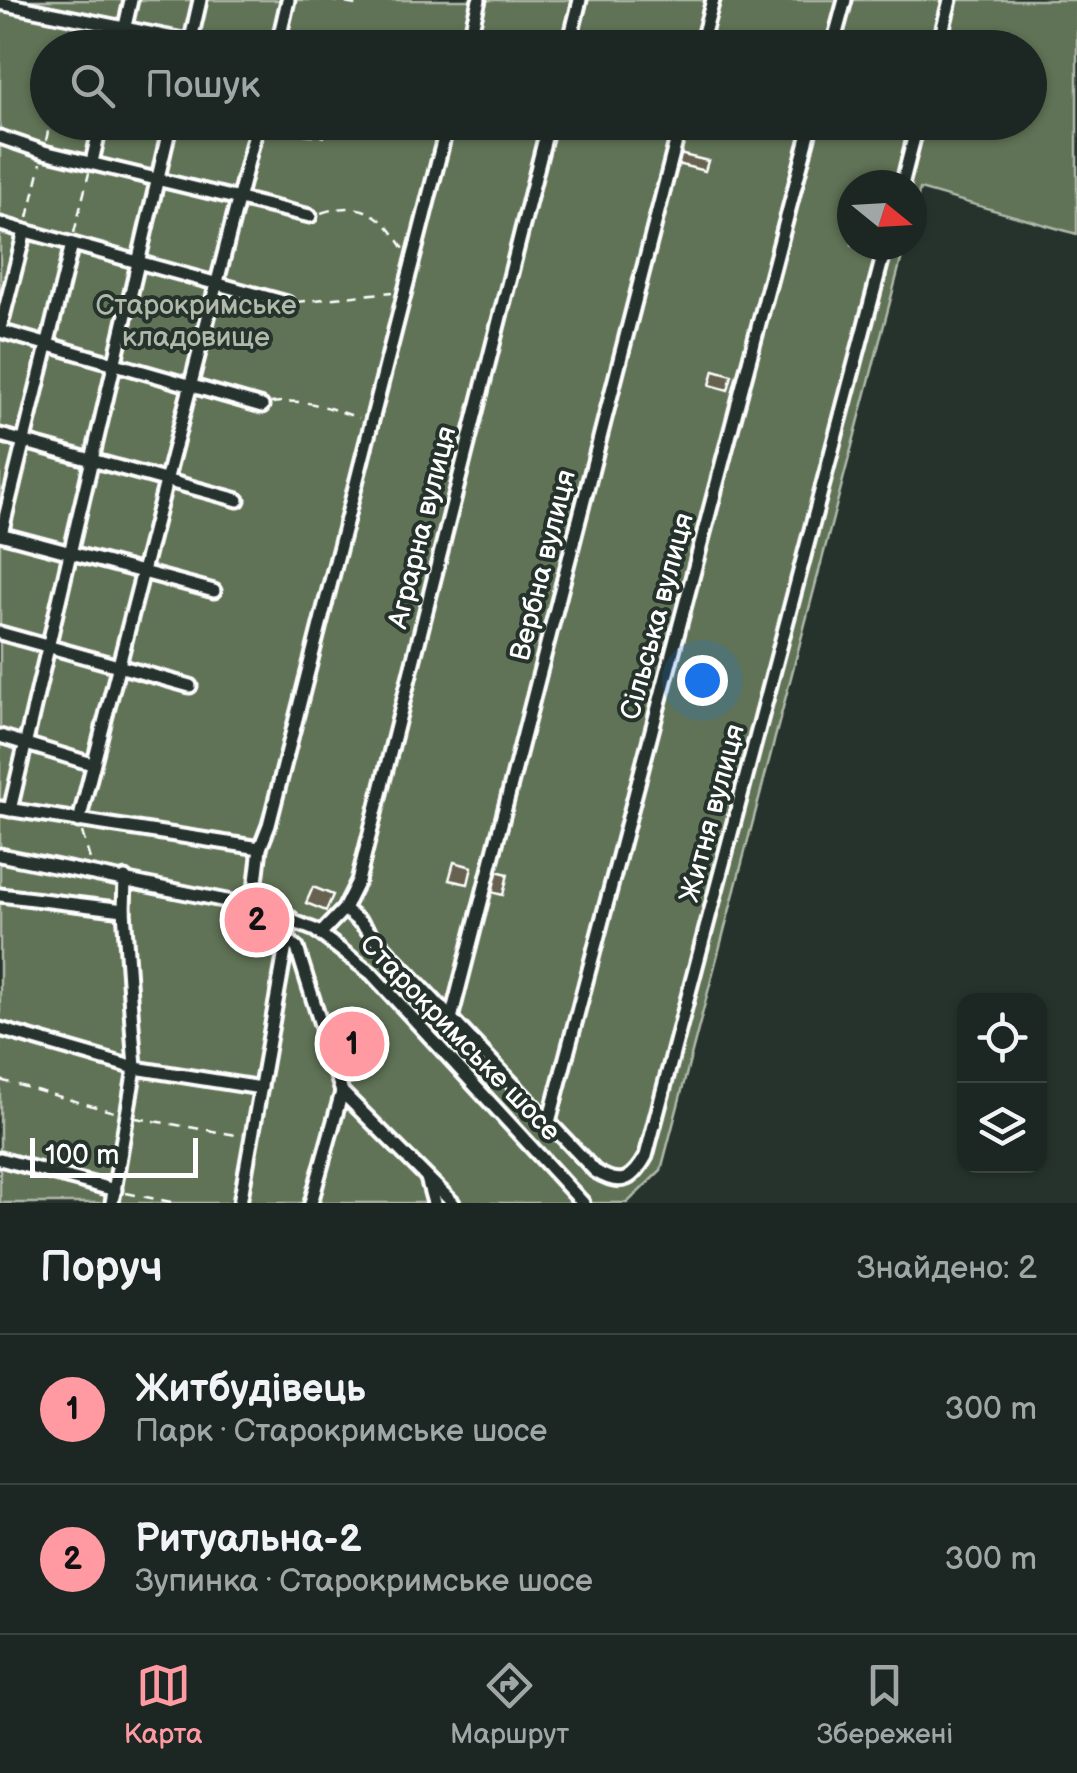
<!DOCTYPE html>
<html lang="uk">
<head>
<meta charset="utf-8">
<style>
	:root { --surface:#1c2622; --page:#29322f; --text:#f1f3f6; --muted:#a0a5a5; --line:#3a4340; --accent:#ff9aa2 }
	body { margin:0; font-family:"Balsamiq Sans",sans-serif; background:var(--page); color:var(--text) }
	.controls { position:absolute; right:30px; bottom:30px; display:grid; overflow:hidden; border-radius:20px; box-shadow:0 2px 8px #0004 }
	.controls button { width:90px; height:90px; display:grid; place-items:center; padding:0; border:0; border-bottom:2px solid var(--line); background:var(--surface); color:var(--text); font:50px sans-serif }
	.compass { position:absolute; left:837px; top:170px; width:90px; height:90px; border-radius:50%; background:var(--surface); box-shadow:0 2px 8px #0004; rotate:108deg }
	.scale { position:absolute; left:30px; bottom:25px; width:168px; box-sizing:border-box; padding-left:10px; border:5px solid #fff; border-top:0; font-size:28px; line-height:35px; white-space:nowrap; color:#fff; -webkit-text-stroke:8px #26332d; paint-order:stroke }
	.you { position:absolute; left:702px; top:680px; width:35px; height:35px; margin:-25px; border:8px solid #fff; border-radius:50%; background:#1a73e8; box-shadow:0 0 0 15px #1a73e833 }
	.badge { display:grid; place-items:center; width:65px; height:65px; border-radius:50%; background:var(--accent); color:#111; font-size:32px; font-weight:700 }
	.pin { position:absolute; translate:-50% -50%; border:5px solid #fff; box-shadow:0 2px 10px #0006 }
	.list { margin:0; padding:0; list-style:none }
	h2 { display:flex; justify-content:space-between; align-items:center; height:130px; margin:0; padding:0 40px; font-size:42px }
	h2 small { font-size:32px; font-weight:400; color:var(--muted) }
	.list li { display:grid; grid-template-columns:65px 1fr auto; gap:30px; align-items:center; box-sizing:border-box; height:150px; padding:0 40px; border-top:2px solid var(--line) }
	.list b { display:block; font-size:38px; white-space:nowrap }
	.list p { margin:0; font-size:32px; white-space:nowrap; color:var(--muted) }
	.list em { font-size:32px; font-style:normal; color:var(--muted) }
	.icon { flex:none; width:55px; height:55px; fill:none; stroke:currentColor; stroke-width:2; stroke-linecap:round; stroke-linejoin:round }
	.map { position:relative; flex:none; width:1077px; height:1203px; overflow:hidden }
	.search { position:absolute; background:var(--surface); box-shadow:0 2px 8px #0004; left:30px; right:30px; top:30px; height:110px; display:flex; align-items:center; gap:25px; box-sizing:border-box; padding:0 35px; border-radius:55px; color:var(--muted); font-size:38px }
	.sheet { height:430px; background:var(--surface) }
	nav { display:flex; justify-content:space-around; align-items:center; box-sizing:border-box; height:140px; border-top:2px solid var(--line); background:var(--surface); font-size:28px; color:var(--muted) }
	nav a { display:grid; justify-items:center; gap:5px }
	nav .on { color:var(--accent) }
	.map>svg:first-child { display:block }
	.green { fill:#607356; stroke:#b0b9aa; stroke-width:2.5; fill-rule:evenodd }
	.building { fill:#66624f; stroke:#fff; stroke-width:2.5 }
	.lines { fill:none; stroke-linecap:round; stroke-linejoin:round }
	.minor-casing { stroke:#fff; stroke-width:19 }
	.path { stroke:#fff; stroke-width:2.5; stroke-dasharray:10 8; stroke-linecap:butt }
	.minor { stroke:#26332d; stroke-width:11 }
	.labels { text-anchor:middle; stroke-width:8; stroke-linejoin:round; paint-order:stroke }
	.park-label { font-size:28px; fill:#b0b9aa; stroke:#26332d }
	.street-label { font-size:28px; fill:#fff; stroke:#26332d }
</style>
</head>
<body>
<div class="map">
<svg width="1077" height="1203" viewBox="0 0 1077 1203">
	<rect width="100%" height="100%" fill="#26332d"/>
	<filter id="ink" filterUnits="userSpaceOnUse"><feTurbulence type="fractalNoise" baseFrequency=".01" numOctaves="2"/><feDisplacementMap in="SourceGraphic" scale="20" xChannelSelector="R" yChannelSelector="G"/><feConvolveMatrix kernelMatrix="1 2 1 2 8 2 1 2 1" color-interpolation-filters="sRGB"/></filter>
	<g filter="url(#ink)">
		<path class="green" d="M0 0H1077V234L920 189 912 218V185H852V245H905L661 1170 627 1203H0ZM48 48H1030V122H48Z"/>
		<g class="building">
			<polygon points="679,154 708,161 705,171 677,164"/>
			<polygon points="714,370 732,375 728,390 710,385"/>
			<polygon points="454,862 472,867 468,884 449,880"/>
			<polygon points="496,871 508,874 503,895 491,892"/>
			<polygon points="313,887 333,895 326,911 306,903"/>
		</g>
		<g class="lines">
			<defs>
				<g id="minor">
					<polyline points="0,3 223,48"/>
					<polyline points="120,48 131,0"/>
					<polyline points="189,48 200,0"/>
					<polyline points="277,48 288,0"/>
					<polyline points="467,48 479,0"/>
					<polyline points="568,48 580,0"/>
					<polyline points="700,48 713,0"/>
					<polyline points="832,48 845,0"/>
					<polyline points="938,48 950,0"/>
					<polyline points="0,137 44,152 310,216"/>
					<polyline points="92,162 101,122"/>
					<polyline points="902,185 918,122"/>
					<polyline points="0,224 287,303"/>
					<polyline points="0,329 25,231"/>
					<polyline points="0,331 262,406"/>
					<polyline points="0,435 238,500"/>
					<polyline points="0,534 214,591"/>
					<polyline points="1,534 72,244"/>
					<polyline points="0,633 190,686"/>
					<polyline points="0,736 92,764"/>
					<polyline points="0,808 260,848"/>
					<polyline points="10,810 171,122"/>
					<polyline points="79,821 258,122"/>
					<polyline points="0,855 256,907 315,930 372,974 583,1203"/>
					<polyline points="0,895 124,910"/>
					<polyline points="253,907 260,848 269,825 448,122"/>
					<path d="M344 909 362 924 595 1171C621 1187 632 1181 646 1156L886 245"/>
					<polyline points="321,933 344,909 358,881 549,122"/>
					<polyline points="287,940 297,948 342,1092 453,1203"/>
					<polyline points="451,1019 681,122"/>
					<polyline points="0,1029 135,1068 261,1088"/>
					<polyline points="549,1122 812,122"/>
					<polyline points="0,1159 115,1190"/>
					<polyline points="427,1178 434,1203"/>
					<polyline points="112,1203 135,1068 124,910 125,878"/>
					<polyline points="240,1203 291,918"/>
					<polyline points="311,1203 342,1092"/>
				</g>
			</defs>
			<use href="#minor" class="minor-casing"/>
			<g class="path">
				<polyline points="328,0 361,6"/>
				<polyline points="66,48 69,29"/>
				<polyline points="237,122 245,124"/>
				<polyline points="268,129 325,137"/>
				<polyline points="46,141 50,122"/>
				<path d="M321 213C362 199 383 215 404 249"/>
				<polyline points="28,218 41,163"/>
				<polyline points="74,233 89,173"/>
				<polyline points="296,302 392,292"/>
				<path d="M271 403C305 398 327 407 359 418"/>
				<polyline points="82,832 91,863"/>
				<polyline points="0,1080 114,1112"/>
				<polyline points="136,1118 242,1136"/>
				<polyline points="126,1193 176,1203"/>
			</g>
			<use href="#minor" class="minor"/>
		</g>
	</g>
	<g class="labels">
		<g class="park-label">
			<text x="196" y="314">Старокримське<tspan x="196" dy="32">кладовище</tspan></text>
		</g>
		<g class="street-label">
			<text transform="translate(421 527) rotate(-76)" y="10">Аграрна вулиця</text>
			<text transform="translate(542 565) rotate(-76)" y="10">Вербна вулиця</text>
			<text transform="translate(656 616) rotate(-75)" y="10">Сільська вулиця</text>
			<text transform="translate(711 813) rotate(-75)" y="10">Житня вулиця</text>
			<text transform="translate(461 1037) rotate(46)" y="10">Старокримське шосе</text>
		</g>
	</g>
</svg>
<div class="controls">
<button><svg class="icon" aria-label="locate" viewBox="0 0 24 24"><circle cx="12" cy="12" r="6"/><path d="M12 2v4M12 18v4M2 12h4M18 12h4"/></svg></button>
<button><svg class="icon" aria-label="layers" viewBox="0 0 24 24"><path d="M12 4l9 5-9 5-9-5zM3 14l9 5 9-5"/></svg></button>
</div>
<svg class="compass" viewBox="-18 -18 36 36"><path d="M0-13l5 13h-10z" fill="#e53935"/><path d="M0 13l5-13h-10z" fill="#a0a5a5"/></svg>
<div class="scale">100 m</div>
<div class="you"></div>
<div class="pin badge" style="left:352px;top:1044px">1</div>
<div class="pin badge" style="left:257px;top:920px">2</div>
<div class="search"><svg class="icon" aria-label="search" viewBox="0 0 24 24"><circle cx="10" cy="10" r="6"/><path d="M15 15l6 6"/></svg>Пошук</div>
</div>
<section class="sheet">
<h2>Поруч<small>Знайдено: 2</small></h2>
<ul class="list">
<li><span class="badge">1</span><div><b>Житбудівець</b><p>Парк · Старокримське шосе</p></div><em>300 m</em></li>
<li><span class="badge">2</span><div><b>Ритуальна-2</b><p>Зупинка · Старокримське шосе</p></div><em>300 m</em></li>
</ul>
</section>
<nav>
<a class="on"><svg class="icon" aria-label="map" viewBox="0 0 24 24"><path d="M3 6l6-2 6 2 6-2v14l-6 2-6-2-6 2zM9 4v14M15 6v14"/></svg>Карта</a>
<a><svg class="icon" aria-label="directions" viewBox="0 0 24 24"><path d="M12 3l9 9-9 9-9-9zM9 14v-3h6M13 9l2 2-2 2"/></svg>Маршрут</a>
<a><svg class="icon" aria-label="saved" viewBox="0 0 24 24"><path d="M7 4h10v16l-5-4-5 4z"/></svg>Збережені</a>
</nav>
</body>
</html>
